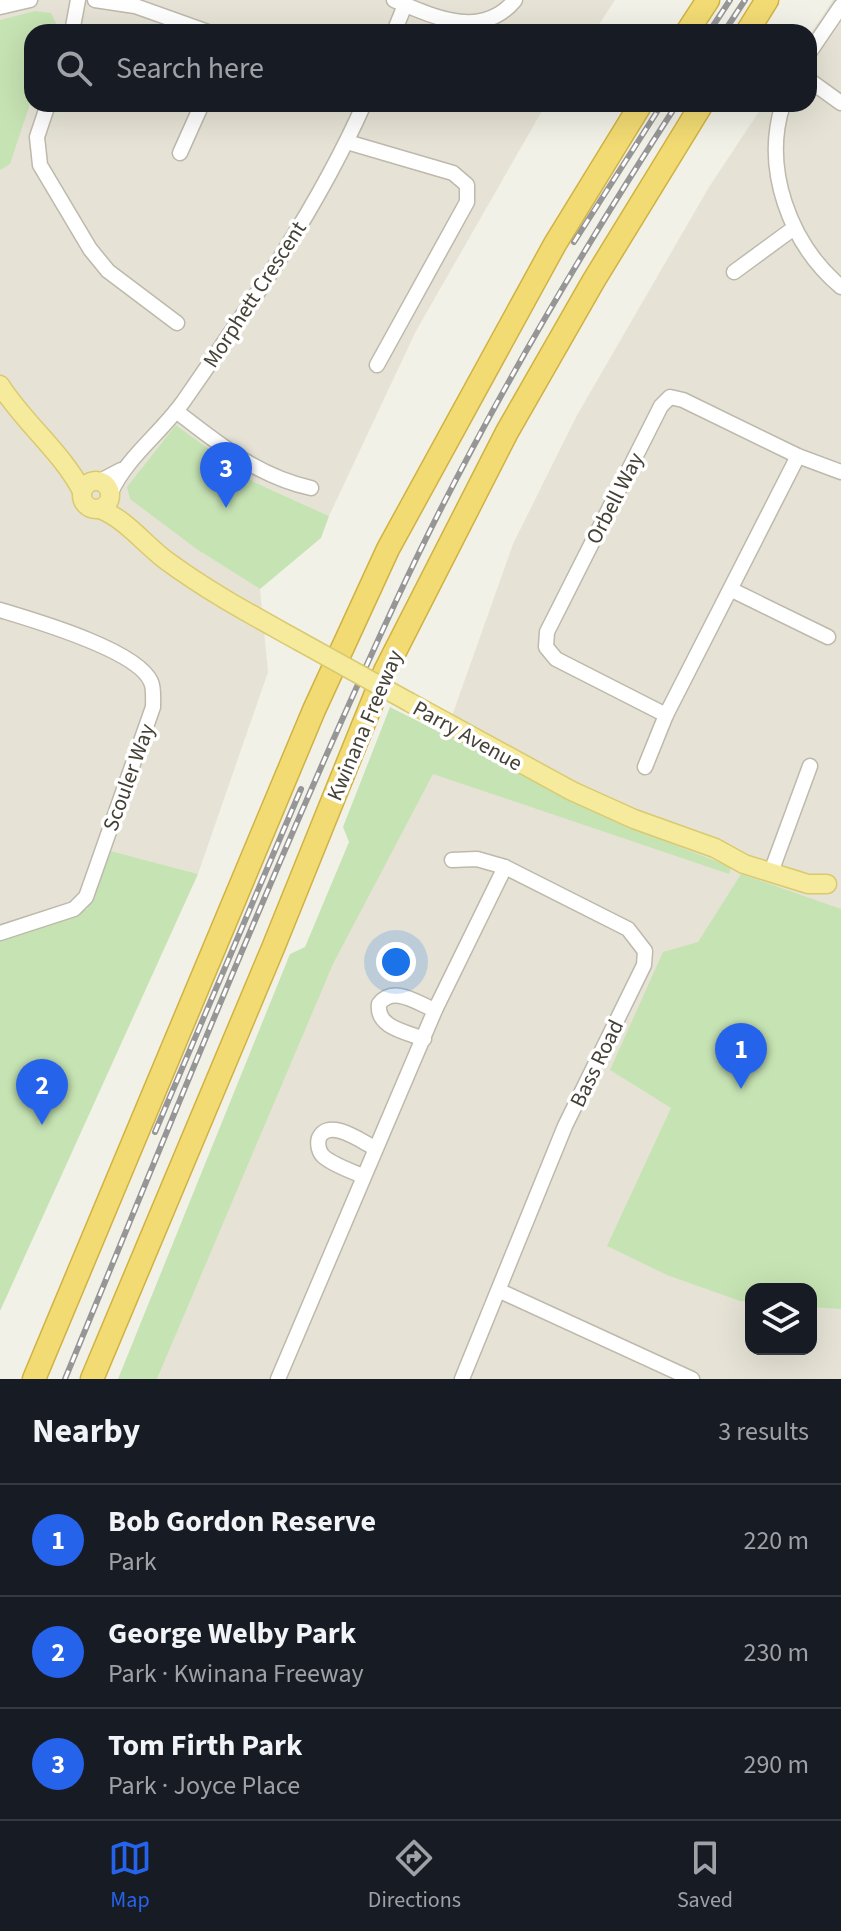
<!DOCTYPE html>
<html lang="en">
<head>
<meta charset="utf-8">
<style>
	:root { --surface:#171b24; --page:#20242c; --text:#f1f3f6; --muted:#9ea1a6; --line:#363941; --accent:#2563eb }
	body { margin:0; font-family:"Source Sans 3",sans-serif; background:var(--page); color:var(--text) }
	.controls { position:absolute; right:24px; bottom:24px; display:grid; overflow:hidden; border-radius:16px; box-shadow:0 8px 32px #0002 }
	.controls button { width:72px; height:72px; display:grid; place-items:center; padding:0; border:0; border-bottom:2px solid var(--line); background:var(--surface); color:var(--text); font:40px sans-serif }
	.you { position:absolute; left:396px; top:962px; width:28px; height:28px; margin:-20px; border:6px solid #fff; border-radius:50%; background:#1a73e8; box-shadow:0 0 0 12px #1a73e833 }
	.badge { display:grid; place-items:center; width:52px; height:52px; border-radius:50%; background:var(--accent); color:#fff; font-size:26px; font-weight:700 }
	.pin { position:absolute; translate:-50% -66px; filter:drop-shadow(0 2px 4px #0008) }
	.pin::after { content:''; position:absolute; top:42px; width:28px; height:24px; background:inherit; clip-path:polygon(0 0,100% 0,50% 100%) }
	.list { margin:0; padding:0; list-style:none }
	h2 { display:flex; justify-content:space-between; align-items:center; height:104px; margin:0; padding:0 32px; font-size:34px }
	h2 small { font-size:26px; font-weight:400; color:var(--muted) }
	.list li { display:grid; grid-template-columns:52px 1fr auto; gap:24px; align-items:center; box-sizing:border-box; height:112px; padding:0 32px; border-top:2px solid var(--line) }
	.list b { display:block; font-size:30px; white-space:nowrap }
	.list p { margin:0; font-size:26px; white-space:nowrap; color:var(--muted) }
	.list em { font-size:26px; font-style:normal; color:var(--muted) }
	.icon { flex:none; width:44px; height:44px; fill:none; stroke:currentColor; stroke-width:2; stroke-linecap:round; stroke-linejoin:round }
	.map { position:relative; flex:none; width:841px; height:1379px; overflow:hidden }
	.search { position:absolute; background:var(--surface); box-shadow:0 8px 32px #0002; left:24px; right:24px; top:24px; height:88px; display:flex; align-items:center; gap:20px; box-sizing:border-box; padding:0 28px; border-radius:24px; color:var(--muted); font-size:30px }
	.sheet { height:440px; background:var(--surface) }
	nav { display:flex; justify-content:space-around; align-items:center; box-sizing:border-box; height:112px; border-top:2px solid var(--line); background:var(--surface); font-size:22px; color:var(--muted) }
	nav a { display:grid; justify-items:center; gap:4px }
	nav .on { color:var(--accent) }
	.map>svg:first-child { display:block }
	.residential { fill:#e6e3d6; fill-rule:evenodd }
	.green { fill:#c6e3b3 }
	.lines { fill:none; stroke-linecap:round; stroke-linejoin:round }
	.minor-casing { stroke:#bdb9ab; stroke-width:17 }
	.major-casing { stroke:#daca6e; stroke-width:21 }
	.highway-casing { stroke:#d0b243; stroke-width:25 }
	.minor { stroke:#fff; stroke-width:14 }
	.major { stroke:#f6ea9d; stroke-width:18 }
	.highway { stroke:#f2db73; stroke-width:22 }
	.rail-casing { stroke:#969696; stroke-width:6 }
	.rail { stroke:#fff; stroke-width:3; stroke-dasharray:9; stroke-linecap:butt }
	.major-bridge-casing { stroke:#daca6e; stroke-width:21; stroke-linecap:butt }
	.major-bridge { stroke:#f6ea9d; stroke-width:18 }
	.labels { text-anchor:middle; stroke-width:7; stroke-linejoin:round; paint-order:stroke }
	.street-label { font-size:22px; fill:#454137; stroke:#fff }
</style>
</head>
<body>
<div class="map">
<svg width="841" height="1379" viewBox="0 0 841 1379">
	<rect width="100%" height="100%" fill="#f2f1e7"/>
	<g class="residential">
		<polygon points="0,0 615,0 594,32 32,32 32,104 546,104 416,331 329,516 254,482 176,425 198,550 260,589 268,672 198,874 107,850 87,909 0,939"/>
		<path d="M833 0H841V1379H157L317 994 431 775 513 544 576 417 709 187 764 104H809V36ZM751 1289H811V1349H751Z"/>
	</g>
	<g class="green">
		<polygon points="35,11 51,13 57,25 55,32 32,32 32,98 10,164 0,170 0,20"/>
		<polygon points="176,425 254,482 329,516 321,538 260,589 198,550 130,499 127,487"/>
		<polygon points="390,707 614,821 731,867 729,874 433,774 333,964 157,1379 118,1379 290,954 305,947 349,842 343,827"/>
		<polygon points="107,850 198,874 0,1311 0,939 87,909"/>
		<polygon points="741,874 841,909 841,1309 811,1307 811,1289 751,1289 751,1302 740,1301 667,1275 607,1246 671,1108 610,1070 663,952 698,942"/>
	</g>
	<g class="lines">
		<defs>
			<g id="minor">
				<polyline points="95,0 135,6 208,32"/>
				<path d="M394 0C434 17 482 40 515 0"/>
				<polyline points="0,7 30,0"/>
				<polyline points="72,32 78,0"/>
				<polyline points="394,32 405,5"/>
				<polyline points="809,53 841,6"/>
				<polyline points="809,80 841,103"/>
				<polyline points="48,104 37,137 40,165 90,249 108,271 177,323"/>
				<path d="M783 104C762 169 790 244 841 287"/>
				<polyline points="347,142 453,173 467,185 467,202 377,365"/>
				<polyline points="180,153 202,104"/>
				<polyline points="734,272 794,228"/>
				<path d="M176 411C219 444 257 476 311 488"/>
				<polyline points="100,481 121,470"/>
				<path d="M111 492C128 456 160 434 183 402 249 307 317 210 364 104"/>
				<polyline points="732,590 828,637"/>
				<path d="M0 610C33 620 138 650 151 682 154 688 153 700 153 707L86 897 74 909 0 933"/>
				<polyline points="666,715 556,659 546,647 547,632 661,406 670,397 683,400 798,456 841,472"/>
				<polyline points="645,767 666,715 798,456"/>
				<polyline points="452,860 477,859 505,867 628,929 645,951 644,965 565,1126 462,1379"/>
				<polyline points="771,872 810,766"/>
				<path d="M424 1039C407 1032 376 1028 379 1004 393 985 417 1003 435 1010"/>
				<path d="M363 1176C351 1171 333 1165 323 1156 319 1152 317 1144 319 1138 329 1117 362 1142 375 1148"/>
				<polyline points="500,1291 692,1379"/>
				<polyline points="278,1379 435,1010 505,867"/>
			</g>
			<g id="major">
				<path d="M0 385C24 423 61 451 82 491"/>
				<circle cx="96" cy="495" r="14"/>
				<path d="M100 509C127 520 144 544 167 561 209 592 254 616 299 641"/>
				<polyline points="409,702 572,791 634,819 715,848 744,864 808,884 827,884"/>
			</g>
			<g id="highway">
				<polyline points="687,32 708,0"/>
				<polyline points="747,32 767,0"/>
				<polyline points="34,1379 314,710 388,549 555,244 641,104"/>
				<polyline points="92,1379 273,948 385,671 507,432 594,280 702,104"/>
			</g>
		</defs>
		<use href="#minor" class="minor-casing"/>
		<use href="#major" class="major-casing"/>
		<use href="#highway" class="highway-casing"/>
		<use href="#minor" class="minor"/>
		<use href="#major" class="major"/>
		<use href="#highway" class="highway"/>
		<defs>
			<g id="rail">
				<polyline points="709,32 730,0"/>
				<polyline points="724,32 745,0"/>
				<polyline points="574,242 662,104"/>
				<polyline points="155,1132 301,789"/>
				<path d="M65 1379C173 1118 278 855 397 599 477 427 574 263 677 104"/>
			</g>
		</defs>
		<use href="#rail" class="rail-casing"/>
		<use href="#rail" class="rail"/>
		<defs>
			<polyline id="major-bridge" points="299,641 409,702"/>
		</defs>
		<use href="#major-bridge" class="major-bridge-casing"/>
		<use href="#major-bridge" class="major-bridge"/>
	</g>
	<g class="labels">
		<g class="street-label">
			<text transform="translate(254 294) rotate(-57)" y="8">Morphett Crescent</text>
			<text transform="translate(614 498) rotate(-63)" y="8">Orbell Way</text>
			<text transform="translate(364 725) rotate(-67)" y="8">Kwinana Freeway</text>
			<text transform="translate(468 735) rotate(29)" y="8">Parry Avenue</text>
			<text transform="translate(128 777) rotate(-70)" y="8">Scouler Way</text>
			<text transform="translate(596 1063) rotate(-64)" y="8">Bass Road</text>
		</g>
	</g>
</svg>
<div class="controls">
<button><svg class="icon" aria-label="layers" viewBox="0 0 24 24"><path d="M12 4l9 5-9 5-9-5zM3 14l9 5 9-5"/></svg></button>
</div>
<div class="you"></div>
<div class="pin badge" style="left:741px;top:1089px">1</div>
<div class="pin badge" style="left:42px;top:1125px">2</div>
<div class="pin badge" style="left:226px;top:508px">3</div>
<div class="search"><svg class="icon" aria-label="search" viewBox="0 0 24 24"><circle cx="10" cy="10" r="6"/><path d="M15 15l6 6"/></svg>Search here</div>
</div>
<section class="sheet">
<h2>Nearby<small>3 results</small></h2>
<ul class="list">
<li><span class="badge">1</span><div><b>Bob Gordon Reserve</b><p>Park</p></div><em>220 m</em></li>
<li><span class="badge">2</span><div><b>George Welby Park</b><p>Park · Kwinana Freeway</p></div><em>230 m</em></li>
<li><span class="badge">3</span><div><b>Tom Firth Park</b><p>Park · Joyce Place</p></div><em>290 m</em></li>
</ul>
</section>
<nav>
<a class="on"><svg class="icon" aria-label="map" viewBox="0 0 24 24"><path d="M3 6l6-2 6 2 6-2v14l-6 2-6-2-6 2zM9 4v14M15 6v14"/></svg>Map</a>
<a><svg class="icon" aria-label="directions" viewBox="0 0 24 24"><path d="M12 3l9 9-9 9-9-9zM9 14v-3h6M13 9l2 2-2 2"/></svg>Directions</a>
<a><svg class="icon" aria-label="saved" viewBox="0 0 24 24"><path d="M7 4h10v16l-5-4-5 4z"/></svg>Saved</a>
</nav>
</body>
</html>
